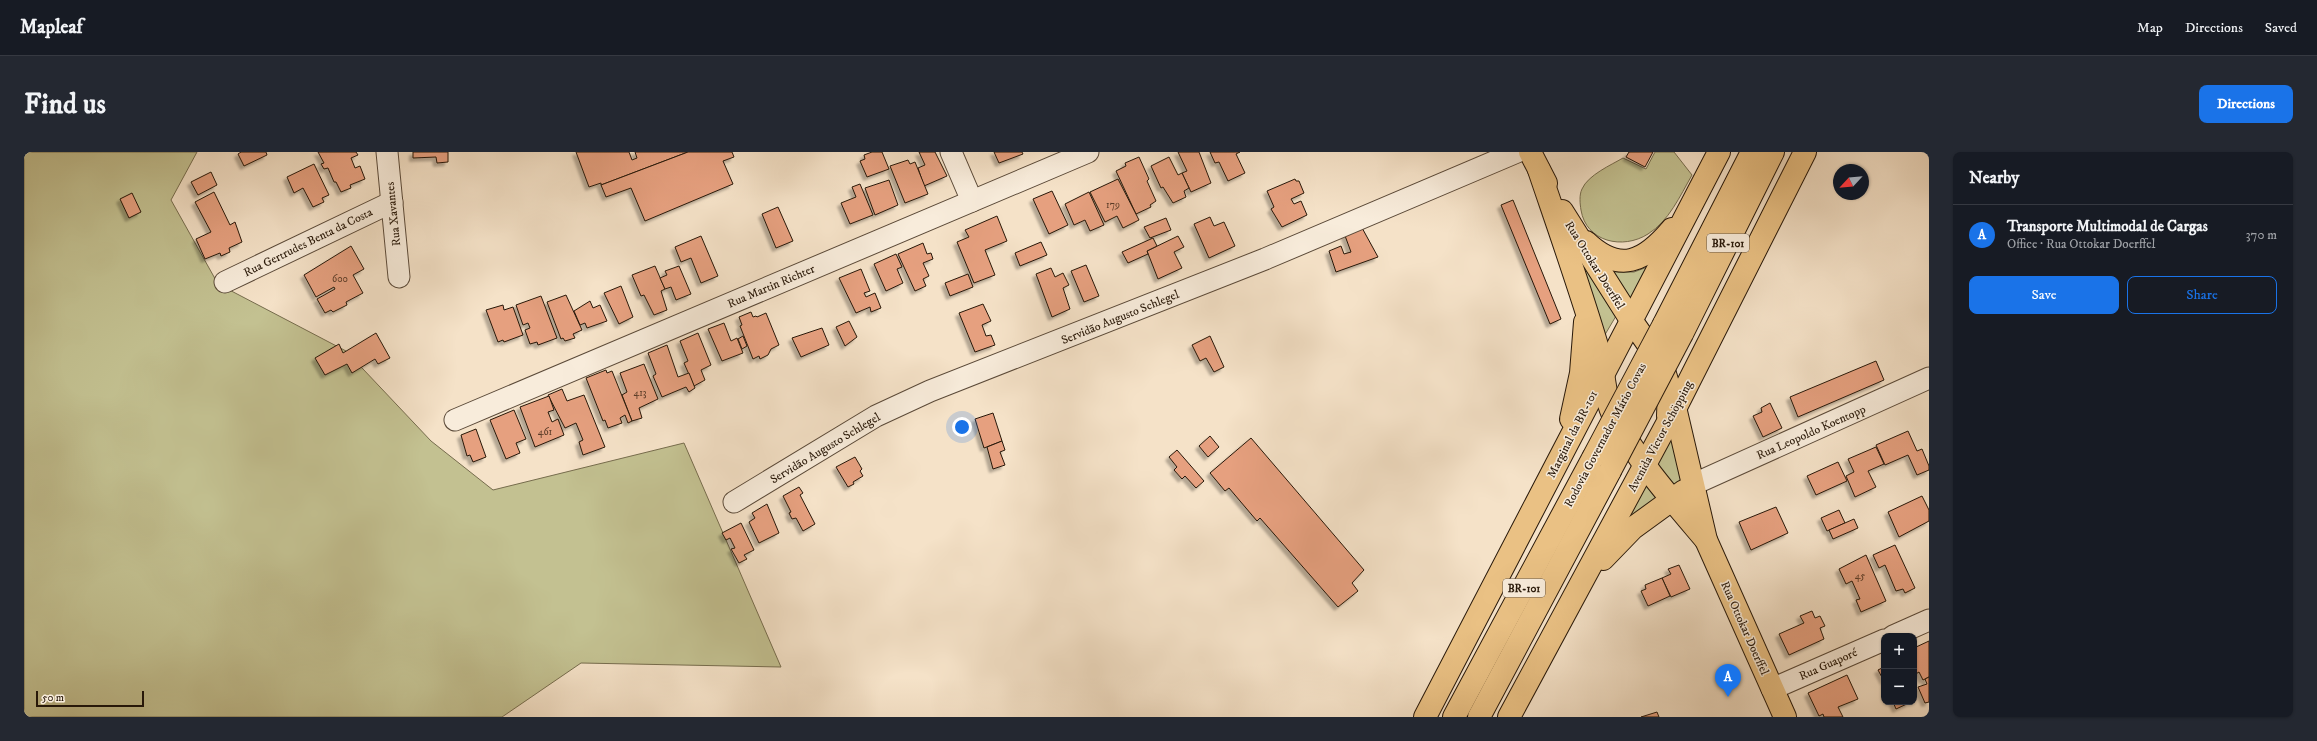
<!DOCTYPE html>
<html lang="en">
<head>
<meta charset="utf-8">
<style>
	:root { --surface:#171b24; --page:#242831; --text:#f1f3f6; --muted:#9ea1a6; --line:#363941; --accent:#1a73e8 }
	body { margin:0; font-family:"IM FELL DW Pica",serif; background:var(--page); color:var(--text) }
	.controls { position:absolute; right:12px; bottom:12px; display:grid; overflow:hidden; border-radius:8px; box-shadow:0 1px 3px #0004 }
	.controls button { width:36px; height:36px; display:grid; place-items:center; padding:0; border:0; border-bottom:1px solid var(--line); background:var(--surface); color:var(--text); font:20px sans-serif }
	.compass { position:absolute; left:1809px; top:12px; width:36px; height:36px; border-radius:50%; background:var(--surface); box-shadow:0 1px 3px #0004; rotate:244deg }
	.scale { position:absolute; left:12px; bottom:10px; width:108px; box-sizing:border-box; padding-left:4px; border:2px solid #281809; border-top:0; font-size:11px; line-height:14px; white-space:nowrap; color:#281809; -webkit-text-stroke:3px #f8ecdb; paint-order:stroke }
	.you { position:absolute; left:938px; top:275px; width:14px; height:14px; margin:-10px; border:3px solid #fff; border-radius:50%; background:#1a73e8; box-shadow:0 0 0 6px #1a73e833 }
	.badge { display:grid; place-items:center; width:26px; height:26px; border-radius:50%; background:var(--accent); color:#fff; font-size:13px; font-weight:700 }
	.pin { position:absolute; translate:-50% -33px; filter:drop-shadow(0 1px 2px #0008) }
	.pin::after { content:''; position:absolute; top:21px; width:14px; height:12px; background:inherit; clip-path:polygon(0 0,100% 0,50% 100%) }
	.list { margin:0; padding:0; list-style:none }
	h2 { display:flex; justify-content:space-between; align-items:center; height:52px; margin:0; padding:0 16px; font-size:17px }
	h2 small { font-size:13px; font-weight:400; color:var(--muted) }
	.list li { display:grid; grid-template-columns:26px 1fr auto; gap:12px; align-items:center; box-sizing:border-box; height:60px; padding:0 16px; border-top:1px solid var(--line) }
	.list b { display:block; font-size:15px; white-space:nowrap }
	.list p { margin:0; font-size:13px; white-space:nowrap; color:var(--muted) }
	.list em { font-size:13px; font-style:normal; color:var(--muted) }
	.actions { display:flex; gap:8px; padding:12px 16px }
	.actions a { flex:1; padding:9px 0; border:1px solid var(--accent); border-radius:8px; text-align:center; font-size:14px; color:var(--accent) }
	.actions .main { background:var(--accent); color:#fff }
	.map { position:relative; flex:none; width:1905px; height:565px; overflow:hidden; border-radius:8px }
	header { display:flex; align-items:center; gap:24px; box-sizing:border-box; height:56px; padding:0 20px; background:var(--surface); border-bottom:1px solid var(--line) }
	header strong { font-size:19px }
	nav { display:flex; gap:22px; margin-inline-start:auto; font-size:14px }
	.intro { display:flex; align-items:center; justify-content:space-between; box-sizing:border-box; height:96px; padding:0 24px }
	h1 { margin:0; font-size:28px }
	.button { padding:10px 18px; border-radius:8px; background:var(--accent); color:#fff; font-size:14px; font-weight:700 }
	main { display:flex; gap:24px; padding:0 24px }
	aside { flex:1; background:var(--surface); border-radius:8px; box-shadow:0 1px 3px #0004 }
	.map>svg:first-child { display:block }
	.green { fill:#c3c191; stroke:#766c4d }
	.building { fill:#e6a07f; stroke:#281809; filter:url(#shadow) }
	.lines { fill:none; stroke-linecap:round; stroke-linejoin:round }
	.minor-casing { stroke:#5b4a39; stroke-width:23 }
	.major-casing { stroke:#281809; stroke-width:24 }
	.highway-casing { stroke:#281809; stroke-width:24 }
	.minor { stroke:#f8ecdb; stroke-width:21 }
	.major { stroke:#eac184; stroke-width:22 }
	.highway { stroke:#eac184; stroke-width:22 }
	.highway-bridge-casing { stroke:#281809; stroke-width:24; stroke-linecap:butt }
	.highway-bridge { stroke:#eac184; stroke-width:22 }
	.labels { text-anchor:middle; stroke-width:3; stroke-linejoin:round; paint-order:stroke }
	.number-label { font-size:10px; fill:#583a26 }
	.shield { fill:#f8ecdb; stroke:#665848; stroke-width:1 }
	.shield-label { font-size:11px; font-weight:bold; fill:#281809 }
	.street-label { font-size:12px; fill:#281809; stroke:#f8ecdb }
</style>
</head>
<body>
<header>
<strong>Mapleaf</strong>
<nav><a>Map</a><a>Directions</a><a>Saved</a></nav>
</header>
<div class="intro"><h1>Find us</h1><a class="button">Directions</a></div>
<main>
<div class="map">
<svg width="1905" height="565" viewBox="0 0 1905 565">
	<defs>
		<filter id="shadow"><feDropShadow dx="-3.5" dy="3.5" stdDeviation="1" flood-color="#0004"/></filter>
	</defs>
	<rect width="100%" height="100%" fill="#f5e2c8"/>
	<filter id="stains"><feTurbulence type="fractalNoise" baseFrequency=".005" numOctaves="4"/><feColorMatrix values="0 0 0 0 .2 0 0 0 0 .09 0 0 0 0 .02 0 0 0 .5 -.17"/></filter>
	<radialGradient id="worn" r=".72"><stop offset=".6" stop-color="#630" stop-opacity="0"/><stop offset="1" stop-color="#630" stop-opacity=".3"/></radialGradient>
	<g class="green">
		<polygon points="0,0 173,0 147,48 194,132 322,199 407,289 469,338 660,291 757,515 557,511 478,565 0,565"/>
		<path d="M1631 0H1650L1668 23C1656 44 1645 69 1624 82 1599 98 1562 90 1557 58 1556 52 1555 43 1558 37 1564 23 1587 13 1599 6L1622 17Z"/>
		<polygon points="1557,108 1595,159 1576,191"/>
		<polygon points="1626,114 1604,153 1588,120 1610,120"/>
		<polygon points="1650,273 1663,322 1650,336 1629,312"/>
		<polygon points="1624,322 1642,347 1591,383"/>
	</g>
	<g class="building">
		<polygon points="217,0 242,0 243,3 220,14 214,2"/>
		<polygon points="294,0 332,0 334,3 327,6 331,16 336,14 341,27 326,33 327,36 317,40 312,30 310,30 304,16 300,17 297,12 300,11"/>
		<polygon points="389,0 424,0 424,10 413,11 412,5 389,6"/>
		<polygon points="552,0 605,0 608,8 613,6 611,0 664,0 577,33 577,31 565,35"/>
		<polygon points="664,0 708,0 710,5 699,9 709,32 621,69 607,36 582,45 577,33"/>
		<polygon points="848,0 858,0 865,17 843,25 836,9 841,7 840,3"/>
		<polygon points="895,0 911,0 923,24 900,34 894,16 901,13"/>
		<polygon points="970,0 998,0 999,2 975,11"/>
		<polygon points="1154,0 1175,0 1187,31 1167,40 1158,21 1163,19"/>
		<polygon points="1186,0 1216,0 1212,2 1221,21 1204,29 1195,10 1191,11"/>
		<polygon points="1605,0 1629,0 1621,15 1602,5"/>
		<polygon points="1115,5 1125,27 1123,29 1132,49 1126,53 1127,55 1112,62 1092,19 1102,14 1101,11"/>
		<polygon points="1145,5 1154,23 1158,21 1165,36 1160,39 1162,45 1149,51 1139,35 1137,36 1127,14"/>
		<polygon points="884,8 886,12 891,10 904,42 881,51 866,14"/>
		<polygon points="290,12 305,43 298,46 300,50 289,55 279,36 270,41 263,25"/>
		<polygon points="187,20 193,33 174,43 167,30"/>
		<polygon points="1094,27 1115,68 1099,76 1093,64 1081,70 1066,40"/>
		<polygon points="1271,27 1272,29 1275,29 1280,41 1267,47 1270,52 1277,49 1283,63 1258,75 1247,57 1250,55 1243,39"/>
		<polygon points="865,28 874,53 851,63 841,36"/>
		<polygon points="836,32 849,63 826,72 817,51 832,45 828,35"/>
		<polygon points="1028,39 1044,73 1025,82 1009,47"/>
		<polygon points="190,40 206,73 211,70 218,90 205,96 206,100 197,104 196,101 181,107 172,87 187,80 171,50"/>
		<polygon points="1065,40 1080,73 1066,79 1061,68 1050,73 1041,52"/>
		<polygon points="108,41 117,60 105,66 96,47"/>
		<polygon points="1489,48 1537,167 1526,172 1477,53"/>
		<polygon points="754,55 769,89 752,96 738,62"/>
		<polygon points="973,64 983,89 961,98 971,123 950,131 933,90 945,85 941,78"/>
		<polygon points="1186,65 1190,74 1200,70 1211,94 1185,106 1170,72"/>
		<polygon points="1142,66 1147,78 1126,86 1120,75"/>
		<polygon points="1337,74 1354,105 1312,120 1305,99 1317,94 1320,102 1327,100 1320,81"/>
		<polygon points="677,84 694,124 677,131 667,106 657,110 651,95"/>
		<polygon points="1154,84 1160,95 1150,100 1158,116 1134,127 1123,99"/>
		<polygon points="1129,86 1133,94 1123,99 1124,102 1104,111 1098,100"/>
		<polygon points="1017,90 1023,103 996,114 991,101"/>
		<polygon points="899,91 903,102 907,101 909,107 899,111 905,124 899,127 902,134 891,139 874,102"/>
		<polygon points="327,94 340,117 329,123 339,141 322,150 323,153 309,160 307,158 301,161 293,147 311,137 310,135 292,145 280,123"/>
		<polygon points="872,102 878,115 873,117 879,131 862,139 850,112"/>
		<polygon points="1062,113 1075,144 1060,150 1047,119"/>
		<polygon points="631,114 641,137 637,139 643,158 630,163 620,143 617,144 608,123"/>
		<polygon points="655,114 667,142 652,148 647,135 641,137 636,126 643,123 641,119"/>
		<polygon points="1027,116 1031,125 1039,121 1045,133 1039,136 1046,157 1028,165 1012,122"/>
		<polygon points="837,117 846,139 840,141 842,145 851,141 857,156 847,160 846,155 832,161 815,126"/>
		<polygon points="944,122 949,135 926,144 921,131"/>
		<polygon points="597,134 609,165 595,172 580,141"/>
		<polygon points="542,143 558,178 549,182 551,186 541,189 539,186 537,187 523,150"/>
		<polygon points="517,144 533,186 514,193 513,190 506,192 501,178 506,176 504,171 499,173 492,153"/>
		<polygon points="566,149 569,156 576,153 583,169 563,176 561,171 556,173 550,159"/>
		<polygon points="959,152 967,169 958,173 962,184 967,183 971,193 951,200 935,161"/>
		<polygon points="479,153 480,158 489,155 499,183 480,190 479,188 474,190 462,158"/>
		<polygon points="727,160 729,165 732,164 733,165 742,161 755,193 747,197 744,203 736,207 735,204 729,207 716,174 718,173 715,165"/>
		<polygon points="825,169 833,185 821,194 812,175"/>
		<polygon points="700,171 707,189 713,186 719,201 698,209 684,177"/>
		<polygon points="798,176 805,193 777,205 768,186"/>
		<polygon points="352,181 366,206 354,212 351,207 328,221 323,212 301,223 291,206 315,192 319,201"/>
		<polygon points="674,181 687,213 677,218 681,228 670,234 660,211 664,209 656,189"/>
		<polygon points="719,184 723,194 718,197 714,187"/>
		<polygon points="1186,184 1200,215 1190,220 1182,206 1176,209 1168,193"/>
		<polygon points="643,193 654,225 665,221 671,236 665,240 662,235 638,245 629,224 632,222 624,201"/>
		<polygon points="1852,209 1860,228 1774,265 1766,245"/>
		<polygon points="620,212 634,247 615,256 618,266 608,269 598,243 603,240 596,221"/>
		<polygon points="582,218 583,221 588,219 608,269 604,271 601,263 596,266 598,271 584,276 581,268 579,269 562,226"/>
		<polygon points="538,237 543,249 560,243 581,295 559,303 555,290 559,288 552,271 541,276 524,243"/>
		<polygon points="525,244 530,258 524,260 528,270 534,267 540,283 511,295 496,255"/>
		<polygon points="1746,251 1758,276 1739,285 1729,264 1738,260 1737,256"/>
		<polygon points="490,258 502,287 492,291 496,301 482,307 466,268"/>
		<polygon points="969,261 978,289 960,296 951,267"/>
		<polygon points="452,277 462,305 449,310 446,303 443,304 437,283"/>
		<polygon points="1884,279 1893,299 1898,297 1905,314 1905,318 1893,323 1884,303 1861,313 1852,293"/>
		<polygon points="1186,284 1195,295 1184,305 1175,294"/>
		<polygon points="1227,286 1340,418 1328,431 1334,439 1314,455 1236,366 1233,369 1205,336 1201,339 1186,321"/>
		<polygon points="978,289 981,298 976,300 981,313 969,317 963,295"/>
		<polygon points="1852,295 1860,312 1844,319 1852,335 1831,345 1822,324 1830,320 1824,307"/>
		<polygon points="1153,298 1180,329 1172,336 1161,324 1158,327 1150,318 1153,315 1145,305"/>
		<polygon points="831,305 838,317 836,319 839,324 829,330 830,332 824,335 812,315"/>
		<polygon points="1814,310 1823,329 1792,343 1783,324"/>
		<polygon points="775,335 779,341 776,343 791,372 779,379 772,366 768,367 765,361 767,360 759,344"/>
		<polygon points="1898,344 1905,358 1905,369 1875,385 1864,360"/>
		<polygon points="743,352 755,381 735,391 725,370 731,366 728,361"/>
		<polygon points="1752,355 1764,381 1727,398 1715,370"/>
		<polygon points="1815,358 1821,371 1803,379 1797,366"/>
		<polygon points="1830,367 1834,376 1809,387 1805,378"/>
		<polygon points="717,371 730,398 720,403 723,407 715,411 707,397 711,396 706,386 702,388 698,381"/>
		<polygon points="1871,393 1891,436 1881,441 1879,437 1872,439 1861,413 1855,416 1849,403"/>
		<polygon points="1842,403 1862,449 1837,460 1832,448 1836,447 1828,429 1822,432 1815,417"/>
		<polygon points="1655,413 1666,437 1647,445 1638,426 1647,422 1644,417"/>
		<polygon points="1638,426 1646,444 1624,454 1617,439 1622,437 1621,433"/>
		<polygon points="1788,459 1791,466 1796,464 1801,474 1796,476 1800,487 1765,503 1755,482 1780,471 1776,464"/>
		<polygon points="1905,489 1905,525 1899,528 1895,520 1890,523 1890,496"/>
		<polygon points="1860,515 1860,529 1854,518"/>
		<polygon points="1823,523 1834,547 1814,555 1819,565 1800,565 1799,562 1795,564 1784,541"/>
		<polygon points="1905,525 1905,550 1901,551 1894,535 1903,532 1901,527"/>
		<polygon points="1869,550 1885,550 1885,551 1872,557"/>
		<polygon points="1633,560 1635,565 1617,565"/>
	</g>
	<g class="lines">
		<defs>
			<g id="minor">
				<polyline points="363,0 375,125"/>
				<polyline points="927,0 948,49"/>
				<polyline points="201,130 368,50"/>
				<polyline points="431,268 1064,0"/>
				<polyline points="1668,333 1905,226"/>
				<polyline points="710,350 852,264 906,239 1241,107 1493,0"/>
				<polyline points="1869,484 1905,468"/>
				<polyline points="1748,537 1860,488"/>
			</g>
			<g id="major">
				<polyline points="1506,0 1522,31"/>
				<path d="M1515 18C1535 77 1556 136 1574 197 1581 220 1579 244 1591 267 1615 311 1649 349 1682 388"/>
				<polyline points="1538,59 1607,168 1638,212 1645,235 1644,264"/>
				<path d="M1562 90C1596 122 1620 110 1648 77"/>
				<polyline points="1650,251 1682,388 1761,565"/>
				<polyline points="1547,267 1557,221 1561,170"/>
				<polyline points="1579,407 1609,376 1660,339"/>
				<polyline points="1401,565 1695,0"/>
				<polyline points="1485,565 1651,257 1781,0"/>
			</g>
			<g id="highway">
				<polyline points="1640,172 1728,0"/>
				<polyline points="1658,182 1749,0"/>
				<polyline points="1430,565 1569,306"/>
				<polyline points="1455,565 1586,319"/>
			</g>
		</defs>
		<use href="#minor" class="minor-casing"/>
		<use href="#major" class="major-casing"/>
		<use href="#highway" class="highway-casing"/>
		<use href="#minor" class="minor"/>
		<use href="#major" class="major"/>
		<use href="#highway" class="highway"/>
		<defs>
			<g id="highway-bridge">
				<polyline points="1569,306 1640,172"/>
				<polyline points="1586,319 1658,182"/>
			</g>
		</defs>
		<use href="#highway-bridge" class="highway-bridge-casing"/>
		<use href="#highway-bridge" class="highway-bridge"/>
	</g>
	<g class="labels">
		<g class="number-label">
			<text x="1089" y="56">179</text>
			<text x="316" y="130">600</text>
			<text x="616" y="244">413</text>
			<text x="521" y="283">461</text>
			<text x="1836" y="427">45</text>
		</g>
		<g class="shield">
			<rect x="1683" y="82" width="42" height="18" rx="3"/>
			<rect x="1479" y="427" width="42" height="18" rx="3"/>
		</g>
		<g class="shield-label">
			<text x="1704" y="95">BR-101</text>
			<text x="1500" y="440">BR-101</text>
		</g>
		<g class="street-label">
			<text transform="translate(369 62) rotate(-96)" y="4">Rua Xavantes</text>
			<text transform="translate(284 90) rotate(-26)" y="4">Rua Gertrudes Benta da Costa</text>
			<text transform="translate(1571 113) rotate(58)" y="4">Rua Ottokar Doerffel</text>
			<text transform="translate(747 134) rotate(-23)" y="4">Rua Martin Richter</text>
			<text transform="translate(1096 165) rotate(-22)" y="4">Servidão Augusto Schlegel</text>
			<text transform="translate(1787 280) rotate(-24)" y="4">Rua Leopoldo Koentopp</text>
			<text transform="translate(1548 282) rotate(-63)" y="4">Marginal da BR-101</text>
			<text transform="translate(1581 283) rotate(-62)" y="4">Rodovia Governador Mário Covas</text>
			<text transform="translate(1636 284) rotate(-62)" y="4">Avenida Victor Schöpping</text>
			<text transform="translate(801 296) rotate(-31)" y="4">Servidão Augusto Schlegel</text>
			<text transform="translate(1721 476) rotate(66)" y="4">Rua Ottokar Doerffel</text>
			<text transform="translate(1804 512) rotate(-24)" y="4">Rua Guaporé</text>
		</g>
	</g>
	<rect width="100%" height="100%" filter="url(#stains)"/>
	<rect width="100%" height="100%" fill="url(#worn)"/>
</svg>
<div class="controls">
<button>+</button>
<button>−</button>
</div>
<svg class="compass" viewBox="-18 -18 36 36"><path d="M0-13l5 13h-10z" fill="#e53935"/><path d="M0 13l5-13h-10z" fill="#9ea1a6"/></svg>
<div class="scale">50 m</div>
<div class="you"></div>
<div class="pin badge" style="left:1704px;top:545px">A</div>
</div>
<aside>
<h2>Nearby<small></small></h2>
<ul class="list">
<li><span class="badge">A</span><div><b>Transporte Multimodal de Cargas</b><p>Office · Rua Ottokar Doerffel</p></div><em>370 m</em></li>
</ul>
<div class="actions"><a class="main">Save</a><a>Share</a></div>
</aside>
</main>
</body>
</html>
